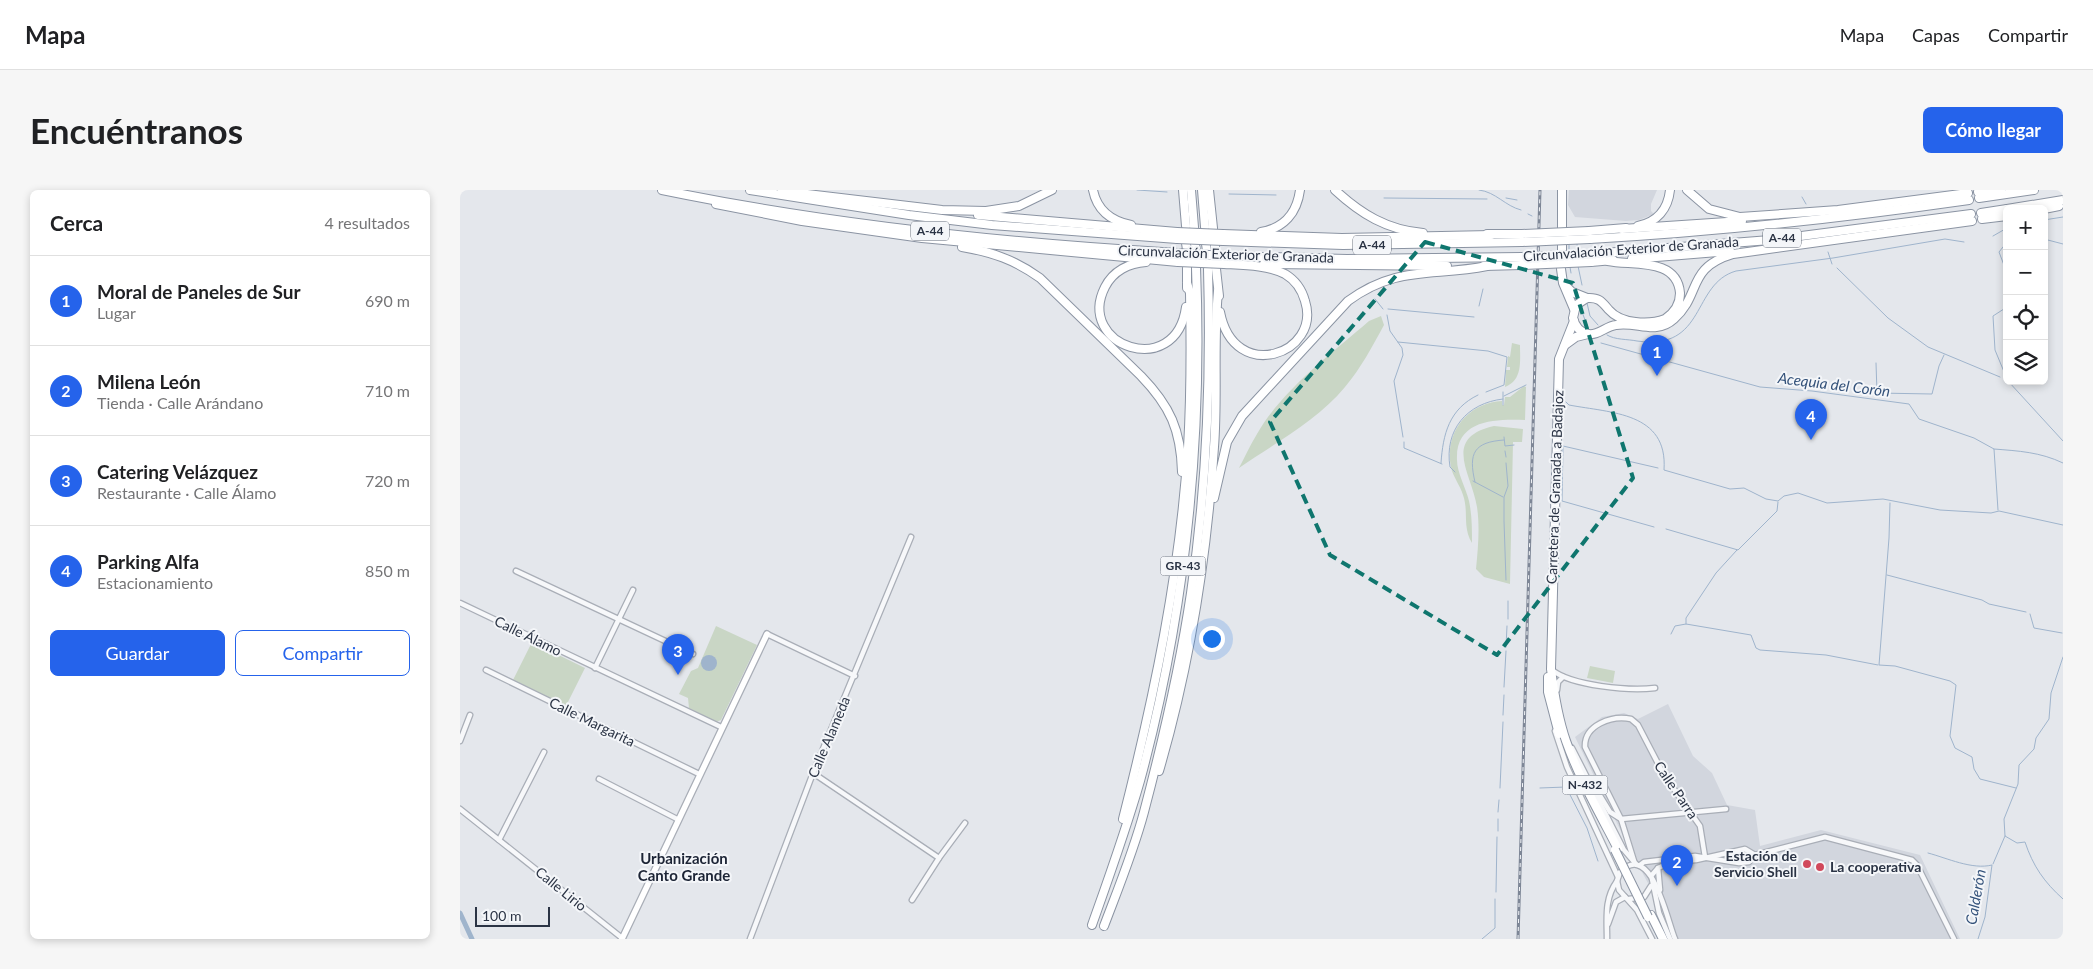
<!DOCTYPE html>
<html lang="es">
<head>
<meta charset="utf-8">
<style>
	:root { --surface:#fff; --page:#f6f6f6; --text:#202124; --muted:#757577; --line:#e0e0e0; --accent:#2563eb }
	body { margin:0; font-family:Lato,sans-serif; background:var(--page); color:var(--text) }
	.controls { position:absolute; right:15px; top:15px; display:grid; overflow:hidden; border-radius:8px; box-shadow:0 2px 8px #0003 }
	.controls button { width:45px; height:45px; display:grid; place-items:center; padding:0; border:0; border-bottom:1px solid var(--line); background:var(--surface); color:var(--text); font:25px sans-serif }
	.scale { position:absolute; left:15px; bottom:12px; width:75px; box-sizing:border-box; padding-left:5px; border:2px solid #2b3445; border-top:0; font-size:14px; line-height:18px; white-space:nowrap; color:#2b3445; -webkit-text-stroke:4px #f4f6f9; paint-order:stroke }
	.you { position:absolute; left:751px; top:448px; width:18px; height:18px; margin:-12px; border:4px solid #fff; border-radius:50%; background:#1a73e8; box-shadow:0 0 0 8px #1a73e833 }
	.badge { display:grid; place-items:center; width:32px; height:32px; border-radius:50%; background:var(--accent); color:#fff; font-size:16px; font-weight:700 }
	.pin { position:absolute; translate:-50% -41px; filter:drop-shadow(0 1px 2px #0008) }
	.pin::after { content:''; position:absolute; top:26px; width:18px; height:15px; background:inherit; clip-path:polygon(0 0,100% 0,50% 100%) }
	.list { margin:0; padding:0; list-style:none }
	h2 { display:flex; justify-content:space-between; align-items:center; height:65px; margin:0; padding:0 20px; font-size:21px }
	h2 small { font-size:16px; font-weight:400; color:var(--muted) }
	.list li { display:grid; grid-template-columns:32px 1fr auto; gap:15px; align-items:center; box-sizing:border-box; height:90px; padding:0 20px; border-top:1px solid var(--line) }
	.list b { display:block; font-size:19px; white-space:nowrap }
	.list p { margin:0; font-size:16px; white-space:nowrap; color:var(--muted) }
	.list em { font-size:16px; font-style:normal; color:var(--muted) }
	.actions { display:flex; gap:10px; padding:15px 20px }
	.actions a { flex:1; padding:11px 0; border:1px solid var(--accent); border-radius:8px; text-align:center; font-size:18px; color:var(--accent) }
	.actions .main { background:var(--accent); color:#fff }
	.icon { flex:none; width:28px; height:28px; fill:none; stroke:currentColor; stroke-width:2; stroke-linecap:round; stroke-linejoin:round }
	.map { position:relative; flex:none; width:1603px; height:749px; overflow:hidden; border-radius:8px }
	header { display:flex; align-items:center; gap:30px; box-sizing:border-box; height:70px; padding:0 25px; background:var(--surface); border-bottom:1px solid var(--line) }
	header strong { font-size:24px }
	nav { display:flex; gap:28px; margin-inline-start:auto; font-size:18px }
	.intro { display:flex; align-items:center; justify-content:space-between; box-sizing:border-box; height:120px; padding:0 30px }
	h1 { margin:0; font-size:35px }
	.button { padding:12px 22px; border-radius:8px; background:var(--accent); color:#fff; font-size:18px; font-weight:700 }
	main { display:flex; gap:30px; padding:0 30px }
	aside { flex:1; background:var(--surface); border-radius:8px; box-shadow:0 2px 8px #0003 }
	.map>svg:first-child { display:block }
	.built { fill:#d2d6de }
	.green { fill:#c9d6c5 }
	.water { fill:#9fb4cc }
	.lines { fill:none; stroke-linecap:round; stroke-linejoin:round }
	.stream { stroke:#9fb4cc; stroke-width:1 }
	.canal { stroke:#9fb4cc; stroke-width:5 }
	.street-casing { stroke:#a9aeb7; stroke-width:7 }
	.secondary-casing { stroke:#a9aeb7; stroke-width:8 }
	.highway-casing { stroke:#8b94a3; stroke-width:10 }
	.street { stroke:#f7f8fa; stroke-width:4.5 }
	.secondary { stroke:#fff; stroke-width:5.5 }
	.highway { stroke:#fff; stroke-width:8 }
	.rail-casing { stroke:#7d8696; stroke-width:3 }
	.rail { stroke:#f4f6f9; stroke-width:1; stroke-dasharray:4; stroke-linecap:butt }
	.highway-bridge-casing { stroke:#8b94a3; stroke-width:10; stroke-linecap:butt }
	.highway-bridge { stroke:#fff; stroke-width:8 }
	.marked { fill:none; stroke:#0f766e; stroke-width:4; stroke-dasharray:10 6; stroke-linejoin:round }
	.poi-dot { fill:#d1495b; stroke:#f4f6f9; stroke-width:2 }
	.labels { text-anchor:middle; stroke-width:4; stroke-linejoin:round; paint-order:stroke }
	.shield { fill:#f4f6f9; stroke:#676e7b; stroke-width:1 }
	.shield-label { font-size:12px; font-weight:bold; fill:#2b3445 }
	.street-label { font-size:14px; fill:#2b3445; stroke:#f4f6f9 }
	.poi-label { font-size:14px; font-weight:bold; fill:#2b3445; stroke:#f4f6f9; text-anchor:end }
	.water-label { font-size:15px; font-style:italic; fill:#34527a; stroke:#f4f6f9 }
	.neighbourhood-label { font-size:15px; font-weight:bold; fill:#1d2536; stroke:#f4f6f9 }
</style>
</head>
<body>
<header>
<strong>Mapa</strong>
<nav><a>Mapa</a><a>Capas</a><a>Compartir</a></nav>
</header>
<div class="intro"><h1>Encuéntranos</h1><a class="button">Cómo llegar</a></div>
<main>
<aside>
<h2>Cerca<small>4 resultados</small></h2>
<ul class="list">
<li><span class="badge">1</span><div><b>Moral de Paneles de Sur</b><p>Lugar</p></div><em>690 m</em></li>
<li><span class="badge">2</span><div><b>Milena León</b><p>Tienda · Calle Arándano</p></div><em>710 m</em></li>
<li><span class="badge">3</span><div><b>Catering Velázquez</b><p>Restaurante · Calle Álamo</p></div><em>720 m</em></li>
<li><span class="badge">4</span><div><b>Parking Alfa</b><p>Estacionamiento</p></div><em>850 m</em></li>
</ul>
<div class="actions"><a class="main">Guardar</a><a>Compartir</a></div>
</aside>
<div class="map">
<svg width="1603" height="749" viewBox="0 0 1603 749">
	<rect width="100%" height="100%" fill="#e4e7ec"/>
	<g class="built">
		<polygon points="1109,0 1197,0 1191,14 1191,21 1194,24 1179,30 1166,31 1115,27 1108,15"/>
		<polygon points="1208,514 1233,566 1252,583 1267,615 1295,620 1300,656 1361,640 1460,665 1500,749 1218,749 1168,656 1115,547 1142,527 1164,523 1178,529"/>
	</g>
	<g class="green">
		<path d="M921 126 924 135C912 157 901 178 885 197 857 231 815 253 779 278 785 267 790 255 797 244 823 199 870 165 909 131Z"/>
		<path d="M1052 153 1060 155C1060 171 1063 190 1045 197L1046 180H1050V177H1047L1048 166 1050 167Z"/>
		<path d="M1064 196 1066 197 1065 230C1036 229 995 229 997 270 997 283 1006 298 1009 311 1012 325 1012 338 1012 353 1002 336 1009 322 1003 305 1000 295 993 287 991 277 984 242 1008 213 1042 211V215H1044L1045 207H1050Z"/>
		<path d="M1034 236 1063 239 1062 252H1053L1050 394 1024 387 1016 379C1018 358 1020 337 1017 317 1012 284 981 248 1034 236Z"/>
		<polygon points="256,436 297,455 261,530 256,532 229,518 228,508 219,504 231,481 238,478"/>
		<polygon points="72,452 125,478 106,516 53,490"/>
		<polygon points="1130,476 1155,481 1153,493 1127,488"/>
	</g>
	<circle class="water" cx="249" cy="473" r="8"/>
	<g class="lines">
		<g class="stream">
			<polyline points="677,0 707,2"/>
			<path d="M1019 0C1036 2 1045 16 1061 20"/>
			<polyline points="769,4 816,5"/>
			<polyline points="1342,7 1346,14"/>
			<polyline points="924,8 1027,9"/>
			<polyline points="1046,8 1057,10"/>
			<polyline points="1068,24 1072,26"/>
			<polyline points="1584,30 1603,27"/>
			<polyline points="1533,46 1547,38"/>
			<polyline points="1584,49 1603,54"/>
			<polyline points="1547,52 1539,62 1547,83"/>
			<polyline points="1109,54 1109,63"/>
			<polyline points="1117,54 1118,62"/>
			<polyline points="1368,62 1372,74"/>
			<polyline points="1118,76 1122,95"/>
			<polyline points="1110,77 1111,83"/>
			<polyline points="1377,78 1428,128 1468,157 1540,187"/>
			<polyline points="915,109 923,119"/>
			<polyline points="1127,113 1130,126 1138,135"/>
			<polyline points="1019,116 1023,99"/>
			<polyline points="1547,117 1533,126 1535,160 1547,189"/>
			<polyline points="928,119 1014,127"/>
			<polyline points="1122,122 1127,135"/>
			<polyline points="927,125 930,141 942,158 943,165 934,191 943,247"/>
			<path d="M1147 145C1155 150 1167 149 1177 151 1247 161 1231 94 1276 81L1373 68 1485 49 1504 52"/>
			<polyline points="938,152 1028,161 1047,167 1044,195 1026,202"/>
			<polyline points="1141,153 1300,197 1352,201 1449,214 1459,229 1514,248 1534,259 1538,320"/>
			<polyline points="1416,173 1417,203 1472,204 1479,176 1484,165"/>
			<polyline points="1548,191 1603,251"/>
			<polyline points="1044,206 1066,195"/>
			<path d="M1106 212 1109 215C1151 223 1208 222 1204 280L1270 299 1284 298 1306 309 1318 311 1324 306 1338 303 1367 313 1423 309 1480 320 1531 323 1539 321 1603 335"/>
			<polyline points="1043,215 1043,202"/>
			<polyline points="1044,247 1045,256 1054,255"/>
			<polyline points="944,252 944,258 982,274"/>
			<path d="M1534 259C1559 261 1580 262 1603 273"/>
			<polyline points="1045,261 1046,267"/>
			<path d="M981 273C983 244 989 219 1018 205"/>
			<polyline points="1046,273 1048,296 1044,307 1044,331 1046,390"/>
			<path d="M995 282 990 277C984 240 1007 213 1043 209"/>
			<polyline points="1013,291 1043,307"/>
			<path d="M1015 292C1008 263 1014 252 1044 250"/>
			<polyline points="1430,313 1429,348 1419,475 1435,476 1490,491 1496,495 1490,546 1495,558 1512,567 1514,579 1520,589 1556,598"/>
			<polyline points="1194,337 1102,311 1103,256 1198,278"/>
			<polyline points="1206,339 1278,360 1317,321 1318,312"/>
			<polyline points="1427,385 1522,410 1529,414 1566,422"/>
			<polyline points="1048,411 1048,429"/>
			<polyline points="1570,424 1574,438 1602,443"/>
			<polyline points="1226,434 1226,428 1256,383 1277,360"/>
			<polyline points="1211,444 1215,436 1226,434 1291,445 1296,458 1300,460 1366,465 1418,475"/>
			<polyline points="1046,457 1047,436"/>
			<path d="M1603 467 1591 503 1589 529 1576 548 1574 559 1559 575 1558 594 1544 629 1545 646 1557 653 1565 652C1573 676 1584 692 1603 709"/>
			<polyline points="1044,497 1046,461"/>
			<polyline points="1043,525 1044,505"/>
			<polyline points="1040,598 1043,532"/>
			<polyline points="1080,598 1106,597 1127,638 1138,671"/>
			<polyline points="1038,622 1039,610"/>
			<polyline points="1038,641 1038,629"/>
			<path d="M1468 663C1487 668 1512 680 1532 675L1525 727 1518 749"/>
			<polyline points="1533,674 1545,646"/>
			<polyline points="1036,702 1037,647"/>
			<polyline points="1022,749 1035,738 1035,709"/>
		</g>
		<polyline class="canal" points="0,723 12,749"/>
		<defs>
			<g id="street">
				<polyline points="56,381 233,464"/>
				<polyline points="0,413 261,537"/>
				<polyline points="307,444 395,486"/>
				<polyline points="135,478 173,400"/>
				<polyline points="26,480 239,584"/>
				<path d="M1092 480C1112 496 1169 501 1195 498"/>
				<polyline points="1097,500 1098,492 1103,487"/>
				<polyline points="1095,541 1107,577 1158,687"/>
				<polyline points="0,551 10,525"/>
				<polyline points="1112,558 1164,660 1176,674"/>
				<polyline points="353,583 479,668"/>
				<polyline points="139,589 217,629"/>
				<polyline points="1134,596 1150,622 1161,629 1266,619"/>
				<polyline points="0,619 162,748"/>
				<polyline points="39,650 84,562"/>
				<path d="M1174 671 1161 629 1125 557C1124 535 1152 525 1171 529L1178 535 1204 585 1240 636 1245 667"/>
				<polyline points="1180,675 1184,672 1235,666 1279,673 1289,672 1295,665 1365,647 1452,670 1457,675 1494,749"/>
				<polyline points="1198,678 1200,700"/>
				<polyline points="1191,686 1198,678 1211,672 1236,670 1285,659 1295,665"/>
				<polyline points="1192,689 1199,723 1210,749"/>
				<polyline points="1169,709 1184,707 1191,696"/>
				<polyline points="452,710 479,668 505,633"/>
				<polyline points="1148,734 1156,712 1165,707"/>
				<polyline points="290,749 353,583 451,347"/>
				<path d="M1147 749C1147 728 1144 709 1157 691"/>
				<path d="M1192 749 1177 720 1159 700 1157 691 1160 682C1192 650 1207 731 1215 749"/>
			</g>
			<polyline id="secondary" points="162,749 307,444"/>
			<g id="highway">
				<path d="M202 0C372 35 546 53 718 63"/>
				<polyline points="290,0 449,25 532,35 717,49"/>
				<path d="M633 0C637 20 651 31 671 35"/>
				<polyline points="723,0 726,36"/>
				<polyline points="731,0 734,37"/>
				<polyline points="742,0 745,37"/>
				<polyline points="749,0 753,38"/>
				<path d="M875 0C901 24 927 40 963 43"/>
				<polyline points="1227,0 1249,19 1280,27 1378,20 1508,3"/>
				<polyline points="322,1 482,20 526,21 559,16 592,0"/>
				<polyline points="1518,2 1541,0"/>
				<polyline points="1519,8 1574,0"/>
				<polyline points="256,14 342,31 462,48 718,72"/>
				<polyline points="1547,19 1603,10"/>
				<polyline points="1584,19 1599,16"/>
				<polyline points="1521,23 1547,19"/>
				<polyline points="518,25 717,42"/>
				<polyline points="1522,29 1547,26"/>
				<path d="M1178 36C1197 32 1208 19 1210 0"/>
				<polyline points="1102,38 1102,0"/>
				<polyline points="1162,39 1282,31"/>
				<polyline points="1129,41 1166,38"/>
				<path d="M801 42C824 38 837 23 840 0"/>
				<polyline points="763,44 882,48 1031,45"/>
				<polyline points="1027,44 1062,44"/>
				<path d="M1130 49C1257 42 1383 28 1509 10"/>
				<polyline points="763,51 883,55 1062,52"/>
				<polyline points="726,53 727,60"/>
				<polyline points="735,54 736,61"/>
				<polyline points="746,54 747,61"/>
				<polyline points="755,55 755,62"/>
				<path d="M502 57C532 62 555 70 580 88L681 186C710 216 721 240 722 282"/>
				<polyline points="1102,62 1102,55"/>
				<polyline points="1131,64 1310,50 1511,24"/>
				<polyline points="765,66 887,69 1062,67"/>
				<polyline points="1172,69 1270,61"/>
				<path d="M1148 71C1172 76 1217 67 1220 103 1220 114 1214 123 1205 129 1189 135 1161 134 1149 120 1142 112 1139 107 1127 108L1116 115 1113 128C1115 136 1119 142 1128 144 1138 146 1146 136 1156 135 1177 131 1195 146 1214 129 1242 104 1226 78 1273 64L1512 31"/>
				<path d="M686 72C669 73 653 81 645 97 615 156 716 191 726 117"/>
				<polyline points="1131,72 1153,70"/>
				<polyline points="804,74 987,76"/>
				<polyline points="1024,76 1062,75"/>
				<polyline points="727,78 727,98"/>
				<polyline points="756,79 759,106"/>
				<polyline points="1101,79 1103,93 1114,119"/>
				<polyline points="1106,96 1112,102 1127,108"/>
				<path d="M760 122C774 195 862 164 845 111 842 100 835 90 825 84 808 75 783 75 764 74"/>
				<path d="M1114 131 1099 169 1091 479C1094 503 1098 528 1106 551 1119 588 1140 624 1158 659"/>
				<polyline points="1105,155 1116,147 1128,144"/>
				<path d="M754 308 767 252 782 226 888 111C937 75 972 87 1027 76"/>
				<polyline points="1088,487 1088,502 1099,544"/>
				<path d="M699 581C730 475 747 367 754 257 758 205 753 153 758 101"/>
				<path d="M663 629C694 507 720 383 728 258 731 206 731 154 730 103L727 93"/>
				<polyline points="1191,725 1203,749"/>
				<path d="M632 735C649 687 666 640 680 591 725 424 743 252 736 78"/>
				<path d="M644 736C658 699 674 660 684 622 703 550 720 477 731 403 747 296 751 187 748 79"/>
			</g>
		</defs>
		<use href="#street" class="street-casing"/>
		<use href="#secondary" class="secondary-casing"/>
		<use href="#highway" class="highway-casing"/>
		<use href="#street" class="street"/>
		<use href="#secondary" class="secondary"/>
		<use href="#highway" class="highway"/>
		<defs>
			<polyline id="rail" points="1058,749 1080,0"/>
		</defs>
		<use href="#rail" class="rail-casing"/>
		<use href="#rail" class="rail"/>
		<defs>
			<g id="highway-bridge">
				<polyline points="717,42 763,44"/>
				<polyline points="1062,44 1129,41"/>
				<polyline points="717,49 763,51"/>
				<polyline points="1062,52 1130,49"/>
				<polyline points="718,63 765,66"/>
				<polyline points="1062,67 1131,64"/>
				<polyline points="718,72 764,74"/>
				<polyline points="1062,75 1131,72"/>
				<polyline points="1155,660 1188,727"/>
			</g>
		</defs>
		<use href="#highway-bridge" class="highway-bridge-casing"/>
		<use href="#highway-bridge" class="highway-bridge"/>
	</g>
	<path class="marked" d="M965 52 1113 93 1173 288 1037 465 870 365 810 232Z"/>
	<g class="poi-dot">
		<circle cx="1347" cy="674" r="5"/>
		<circle cx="1360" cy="677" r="5"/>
	</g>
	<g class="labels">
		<g class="shield">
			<rect x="451" y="31.5" width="38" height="19" rx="4"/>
			<rect x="1303" y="38.5" width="38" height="19" rx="4"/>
			<rect x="893" y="45.5" width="38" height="19" rx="4"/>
			<rect x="700.5" y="366.5" width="45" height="19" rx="4"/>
			<rect x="1102.5" y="585.5" width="45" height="19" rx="4"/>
		</g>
		<g class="shield-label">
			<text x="470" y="45">A-44</text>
			<text x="1322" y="52">A-44</text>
			<text x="912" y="59">A-44</text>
			<text x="723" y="380">GR-43</text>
			<text x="1125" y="599">N-432</text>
		</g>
		<g class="street-label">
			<text transform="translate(1171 59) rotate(-4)" y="5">Circunvalación Exterior de Granada</text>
			<text transform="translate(766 64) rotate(2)" y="5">Circunvalación Exterior de Granada</text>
			<text transform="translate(1095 297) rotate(-88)" y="5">Carretera de Granada a Badajoz</text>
			<text transform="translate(68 446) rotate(26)" y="5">Calle Álamo</text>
			<text transform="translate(132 532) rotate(26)" y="5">Calle Margarita</text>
			<text transform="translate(369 547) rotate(-67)" y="5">Calle Alameda</text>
			<text transform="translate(1216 600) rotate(56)" y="5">Calle Parra</text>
			<text transform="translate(101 699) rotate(39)" y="5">Calle Lirio</text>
		</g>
		<g class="poi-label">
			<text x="1337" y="671">Estación de<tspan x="1337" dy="16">Servicio Shell</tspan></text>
			<text x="1370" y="682" text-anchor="start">La cooperativa</text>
		</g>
		<g class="water-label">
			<text transform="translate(1374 195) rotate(7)" y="5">Acequia del Corón</text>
			<text transform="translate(1516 707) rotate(-80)" y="5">Calderón</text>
		</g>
		<g class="neighbourhood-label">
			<text x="224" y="674">Urbanización<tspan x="224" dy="17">Canto Grande</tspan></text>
		</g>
	</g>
</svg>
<div class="controls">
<button>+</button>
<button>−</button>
<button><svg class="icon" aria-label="locate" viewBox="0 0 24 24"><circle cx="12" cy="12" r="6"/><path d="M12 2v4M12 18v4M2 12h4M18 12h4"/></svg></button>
<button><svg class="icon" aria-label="layers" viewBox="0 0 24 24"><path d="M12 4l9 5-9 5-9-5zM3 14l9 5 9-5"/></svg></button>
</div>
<div class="scale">100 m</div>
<div class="you"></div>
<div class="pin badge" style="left:1197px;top:186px">1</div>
<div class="pin badge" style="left:1217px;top:696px">2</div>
<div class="pin badge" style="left:218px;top:485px">3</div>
<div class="pin badge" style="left:1351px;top:250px">4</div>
</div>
</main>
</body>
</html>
